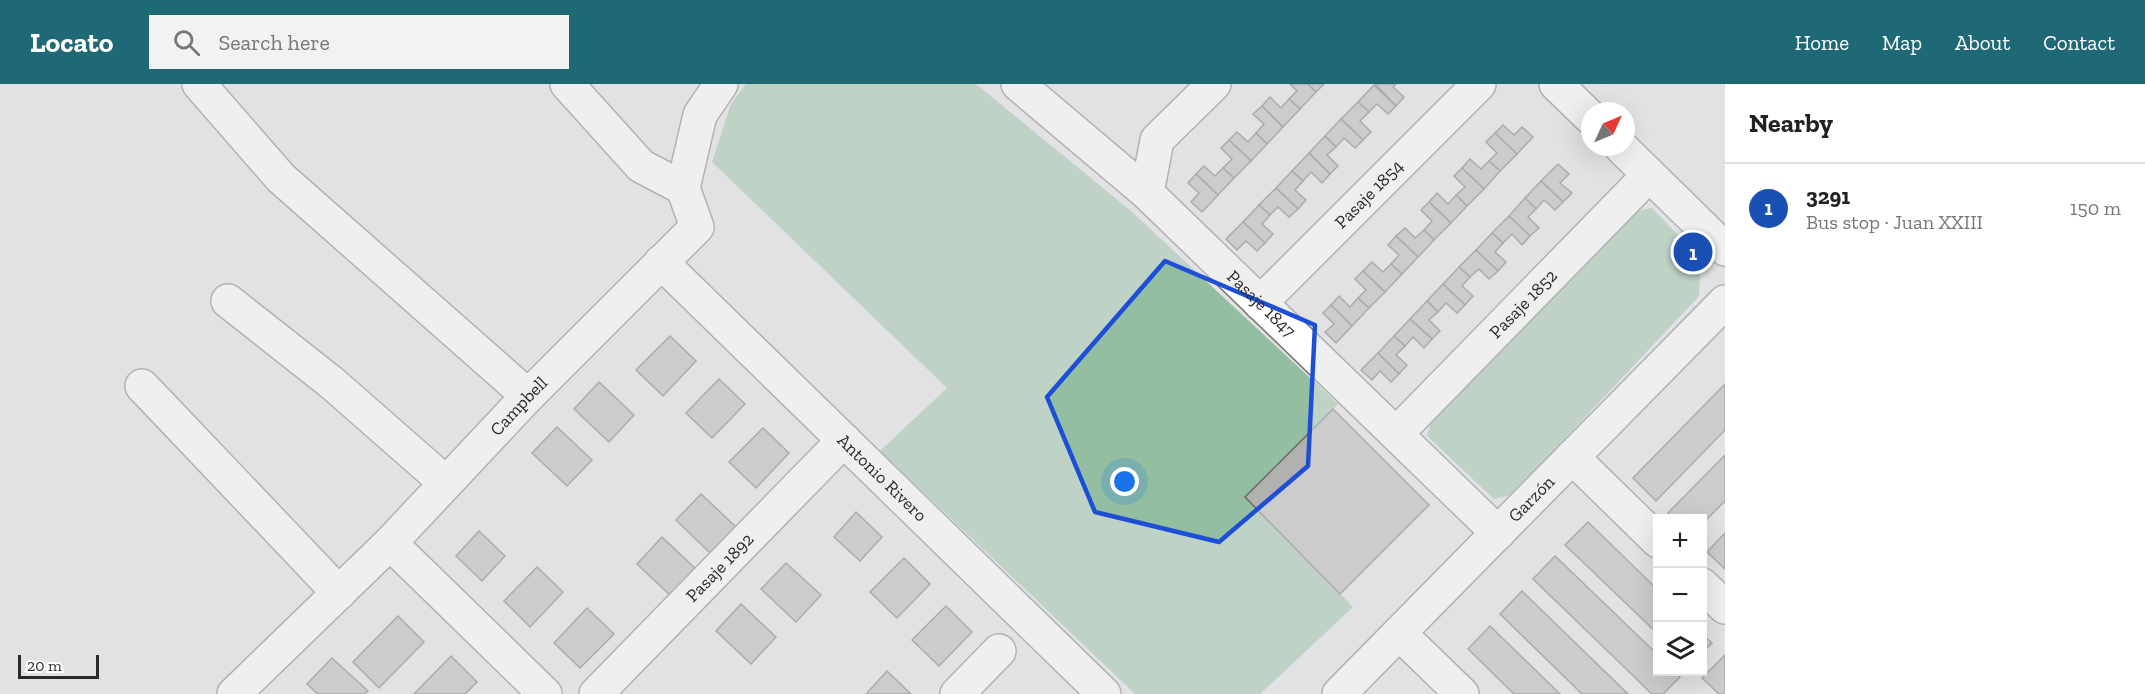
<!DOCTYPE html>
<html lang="en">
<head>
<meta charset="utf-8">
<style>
	:root { --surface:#fff; --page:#f2f2f2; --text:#222; --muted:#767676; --line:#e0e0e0; --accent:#1f6875 }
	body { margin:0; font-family:"Zilla Slab",serif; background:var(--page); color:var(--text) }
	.controls { position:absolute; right:18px; bottom:18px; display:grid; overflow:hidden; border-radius:0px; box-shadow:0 6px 24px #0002 }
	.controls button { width:54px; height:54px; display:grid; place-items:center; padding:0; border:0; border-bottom:2px solid var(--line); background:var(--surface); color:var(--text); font:30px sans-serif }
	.compass { position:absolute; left:1581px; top:18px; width:54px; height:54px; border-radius:50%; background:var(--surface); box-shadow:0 6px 24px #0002; rotate:46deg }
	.scale { position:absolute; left:18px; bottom:15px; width:81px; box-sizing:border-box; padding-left:6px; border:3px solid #2a2a2a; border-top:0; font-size:16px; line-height:21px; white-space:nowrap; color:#2a2a2a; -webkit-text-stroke:4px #fff; paint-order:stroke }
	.you { position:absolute; left:1125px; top:398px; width:21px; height:21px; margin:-15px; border:4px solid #fff; border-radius:50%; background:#1a73e8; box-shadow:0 0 0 9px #1a73e833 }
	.badge { display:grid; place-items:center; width:39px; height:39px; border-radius:50%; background:var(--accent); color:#fff; font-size:20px; font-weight:700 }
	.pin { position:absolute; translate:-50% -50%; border:3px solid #fff; box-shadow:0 2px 6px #0006 }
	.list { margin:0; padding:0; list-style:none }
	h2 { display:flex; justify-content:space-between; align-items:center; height:78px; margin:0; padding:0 24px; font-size:26px }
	h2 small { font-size:20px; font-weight:400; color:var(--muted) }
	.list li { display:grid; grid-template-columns:39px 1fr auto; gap:18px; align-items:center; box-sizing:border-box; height:90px; padding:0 24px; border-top:2px solid var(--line) }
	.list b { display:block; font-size:22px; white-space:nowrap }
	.list p { margin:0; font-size:20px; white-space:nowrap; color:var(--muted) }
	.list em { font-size:20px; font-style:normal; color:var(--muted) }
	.icon { flex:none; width:33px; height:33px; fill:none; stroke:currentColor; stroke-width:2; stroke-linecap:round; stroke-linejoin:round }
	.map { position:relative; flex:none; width:1725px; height:610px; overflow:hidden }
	header { display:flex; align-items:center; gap:36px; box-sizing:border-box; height:84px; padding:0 30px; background:var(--accent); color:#fff }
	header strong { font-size:28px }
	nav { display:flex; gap:33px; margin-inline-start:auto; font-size:21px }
	.search { width:420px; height:54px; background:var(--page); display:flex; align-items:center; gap:15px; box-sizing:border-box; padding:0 21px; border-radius:0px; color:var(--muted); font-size:22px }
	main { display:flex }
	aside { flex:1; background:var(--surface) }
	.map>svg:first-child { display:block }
	.green { fill:#93bea2 }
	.building { fill:#b2b1b0; stroke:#6a6968; stroke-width:1.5 }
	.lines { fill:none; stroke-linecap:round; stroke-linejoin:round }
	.minor-casing { stroke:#79797a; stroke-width:36 }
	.minor { stroke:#fff; stroke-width:33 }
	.marked { fill:none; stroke:#1d4ed8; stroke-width:4.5; stroke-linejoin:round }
	.labels { text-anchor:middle; stroke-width:5; stroke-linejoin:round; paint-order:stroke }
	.street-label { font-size:18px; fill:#2a2a2a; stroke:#fff }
</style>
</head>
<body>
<header>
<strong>Locato</strong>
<div class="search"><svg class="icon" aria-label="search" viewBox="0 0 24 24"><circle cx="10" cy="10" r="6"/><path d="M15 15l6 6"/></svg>Search here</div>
<nav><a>Home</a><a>Map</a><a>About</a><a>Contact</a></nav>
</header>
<main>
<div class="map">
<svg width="1725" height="610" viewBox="0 0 1725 610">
	<rect width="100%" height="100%" fill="#e2e2e4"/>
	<g class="green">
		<polygon points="746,0 976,0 1131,127 1338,320 1245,413 1353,523 1260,610 1135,610 880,367 947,304 712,78 731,20"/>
		<polygon points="1652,124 1701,175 1699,212 1512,411 1494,415 1427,352 1432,335 1636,127"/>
	</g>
	<g class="building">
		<polygon points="1290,0 1308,0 1316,8 1300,25 1289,15 1297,7"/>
		<polygon points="1308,0 1324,0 1316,8"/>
		<polygon points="1375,0 1396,0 1393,3 1404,13 1396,22"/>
		<polygon points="1374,1 1396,22 1388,30 1377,20 1369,28 1358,18"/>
		<polygon points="1270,13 1281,24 1289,15 1300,25 1283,43 1262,22"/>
		<polygon points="1358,18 1369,28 1360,37 1371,48 1363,56 1341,35"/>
		<polygon points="1262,22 1283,43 1267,60 1256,49 1264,40 1253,30"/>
		<polygon points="1341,35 1363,56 1355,64 1344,54 1336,63 1325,52"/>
		<polygon points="1503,41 1514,51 1522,43 1533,53 1517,70 1495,49"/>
		<polygon points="1237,48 1248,58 1256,49 1267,60 1251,77 1229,56"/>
		<polygon points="1495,49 1517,70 1500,87 1489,77 1497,69 1486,58"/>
		<polygon points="1325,52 1336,63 1327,71 1338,82 1330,90 1309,69"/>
		<polygon points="1229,56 1251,77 1234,94 1223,84 1232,75 1221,64"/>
		<polygon points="1309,69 1330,90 1322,99 1311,88 1303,97 1292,87"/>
		<polygon points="1470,75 1481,85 1489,77 1500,87 1484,105 1462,84"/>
		<polygon points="1558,80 1569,90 1560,99 1572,109 1563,118 1541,97"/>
		<polygon points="1204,82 1215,92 1223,84 1234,94 1218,111 1196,90"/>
		<polygon points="1462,84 1484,105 1467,122 1456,111 1465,103 1454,92"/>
		<polygon points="1292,87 1303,97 1295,106 1306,116 1298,125 1276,104"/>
		<polygon points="1196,90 1218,111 1202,128 1191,118 1199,109 1188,99"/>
		<polygon points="1541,97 1563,118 1555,126 1544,116 1536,125 1525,114"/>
		<polygon points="1276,104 1298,125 1289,133 1278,123 1270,131 1259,121"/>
		<polygon points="1437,109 1448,120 1456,111 1467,122 1451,139 1429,118"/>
		<polygon points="1525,114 1536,125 1528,133 1539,144 1530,152 1509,132"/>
		<polygon points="1429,118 1451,139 1434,156 1424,146 1432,137 1421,126"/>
		<polygon points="1259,121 1270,131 1262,140 1273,150 1265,159 1243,138"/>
		<polygon points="1509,132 1530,152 1522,161 1512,150 1503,159 1492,149"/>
		<polygon points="1243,138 1265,159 1257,167 1246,157 1237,166 1226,155"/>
		<polygon points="1405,144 1415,154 1424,146 1434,156 1418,173 1396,152"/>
		<polygon points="1492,149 1503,159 1495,168 1506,178 1498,187 1476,166"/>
		<polygon points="1396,152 1418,173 1402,190 1391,180 1399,171 1388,161"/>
		<polygon points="1476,166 1498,187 1489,195 1479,185 1470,193 1459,183"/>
		<polygon points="1372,178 1383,188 1391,180 1402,190 1385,208 1363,187"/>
		<polygon points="1459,183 1470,193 1462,202 1473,212 1465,221 1443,200"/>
		<polygon points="1363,187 1385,208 1369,224 1358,214 1366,206 1355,195"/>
		<polygon points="1443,200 1465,221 1457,229 1446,219 1438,228 1427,217"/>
		<polygon points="1339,212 1350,223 1358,214 1369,224 1352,242 1331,221"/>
		<polygon points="1427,217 1438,228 1429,236 1440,247 1432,255 1410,235"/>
		<polygon points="1331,221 1352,242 1336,259 1325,248 1334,240 1323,229"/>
		<polygon points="1410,235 1432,255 1424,264 1413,253 1405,262 1394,252"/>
		<polygon points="670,252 696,277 663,312 636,286"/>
		<polygon points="1394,252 1405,262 1396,271 1407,281 1399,290 1378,269"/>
		<polygon points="1378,269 1399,290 1391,298 1380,287 1372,296 1361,286"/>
		<polygon points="719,295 745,320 712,354 686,329"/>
		<polygon points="599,298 634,331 609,358 574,325"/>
		<polygon points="1725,300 1725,346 1656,417 1633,394"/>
		<polygon points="1333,325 1429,421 1340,510 1245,413"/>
		<polygon points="557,343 592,376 567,402 532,369"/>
		<polygon points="763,344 789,369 756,404 729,378"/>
		<polygon points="1725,371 1725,417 1702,440 1702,434 1673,434 1668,429"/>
		<polygon points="701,410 736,443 710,469 676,436"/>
		<polygon points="856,428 882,453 860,477 834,453"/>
		<polygon points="1588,438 1658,506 1658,550 1565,461"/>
		<polygon points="479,447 505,472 482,497 456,472"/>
		<polygon points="1725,449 1725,485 1707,468"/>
		<polygon points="662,453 697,486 672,513 637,480"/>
		<polygon points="1555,472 1658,571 1658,588 1674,588 1680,593 1663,610 1652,610 1533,495"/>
		<polygon points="904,474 930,500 897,534 870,508"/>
		<polygon points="786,479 821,511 796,538 761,505"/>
		<polygon points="537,483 563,508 530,543 504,517"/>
		<polygon points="1522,507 1628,610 1582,610 1500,530"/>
		<polygon points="741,520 776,553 751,580 716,547"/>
		<polygon points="946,522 972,548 939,582 912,556"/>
		<polygon points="587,524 614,550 580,584 554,559"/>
		<polygon points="398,532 424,558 379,604 353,578"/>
		<polygon points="1490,542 1560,610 1514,610 1468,565"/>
		<polygon points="1702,550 1712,559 1702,569"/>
		<polygon points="1725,571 1725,610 1719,610 1702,594"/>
		<polygon points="451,572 477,598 465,610 414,610"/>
		<polygon points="332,574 368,607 364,610 318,610 307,600"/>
		<polygon points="887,587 911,610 866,610"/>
	</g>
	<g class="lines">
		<defs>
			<g id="minor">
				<polyline points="199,0 281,94 528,312"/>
				<polyline points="567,0 641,82 683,104"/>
				<path id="s1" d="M1018 0 1147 109 1498 449"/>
				<polyline points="1556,0 1590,33"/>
				<polyline points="1621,63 1725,165"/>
				<polyline points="1147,109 1157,56 1214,0"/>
				<path id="s2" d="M661 178 1104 610"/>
				<polyline points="228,217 332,299 446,399"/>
				<path id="s3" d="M1260 219 1479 0"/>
				<polyline points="142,302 339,509"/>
				<path id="s4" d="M1396 350 1649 91"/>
				<polyline points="1572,373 1658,457"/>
				<polyline points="390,459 545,610"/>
				<polyline points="1702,501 1725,523"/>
				<polyline points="1399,549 1462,610"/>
				<path id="s5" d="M234 610 390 459 528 312 697 143 683 104 700 31 721 0"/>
				<path id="s6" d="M596 610 844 356"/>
				<polyline points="957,610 999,567"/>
				<path id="s7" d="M1339 610 1725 218"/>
			</g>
		</defs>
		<use href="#minor" class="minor-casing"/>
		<use href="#minor" class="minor"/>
	</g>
	<path d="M0 0H1725V610H0ZM1165 177 1315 241 1308 382 1219 458 1095 428 1047 313Z" fill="#e2e2e4" fill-opacity=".55" fill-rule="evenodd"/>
	<path class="marked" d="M1165 177 1315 241 1308 382 1219 458 1095 428 1047 313Z"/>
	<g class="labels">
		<g class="street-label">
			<text dy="6" stroke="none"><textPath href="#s3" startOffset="154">Pasaje 1854</textPath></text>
			<text dy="6" stroke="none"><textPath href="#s1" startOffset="328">Pasaje 1847</textPath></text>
			<text dy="6" stroke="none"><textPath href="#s4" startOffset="182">Pasaje 1852</textPath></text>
			<text dy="6" stroke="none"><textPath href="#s5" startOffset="405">Campbell</textPath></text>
			<text dy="6" stroke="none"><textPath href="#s2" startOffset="309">Antonio Rivero</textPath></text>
			<text dy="6" stroke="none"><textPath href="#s7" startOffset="274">Garzón</textPath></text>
			<text dy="6" stroke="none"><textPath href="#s6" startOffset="177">Pasaje 1892</textPath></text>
		</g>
	</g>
</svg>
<div class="controls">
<button>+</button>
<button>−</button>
<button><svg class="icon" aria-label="layers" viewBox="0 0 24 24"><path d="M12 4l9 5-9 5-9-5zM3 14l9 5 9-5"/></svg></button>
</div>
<svg class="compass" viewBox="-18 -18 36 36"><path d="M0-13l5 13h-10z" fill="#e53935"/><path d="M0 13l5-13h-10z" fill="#767676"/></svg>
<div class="scale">20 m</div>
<div class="you"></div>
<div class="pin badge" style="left:1693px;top:168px;background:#1a4fb4">1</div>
</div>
<aside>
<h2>Nearby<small></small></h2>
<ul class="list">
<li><span class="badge" style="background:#1a4fb4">1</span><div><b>3291</b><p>Bus stop · Juan XXIII</p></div><em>150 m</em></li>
</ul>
</aside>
</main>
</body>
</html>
